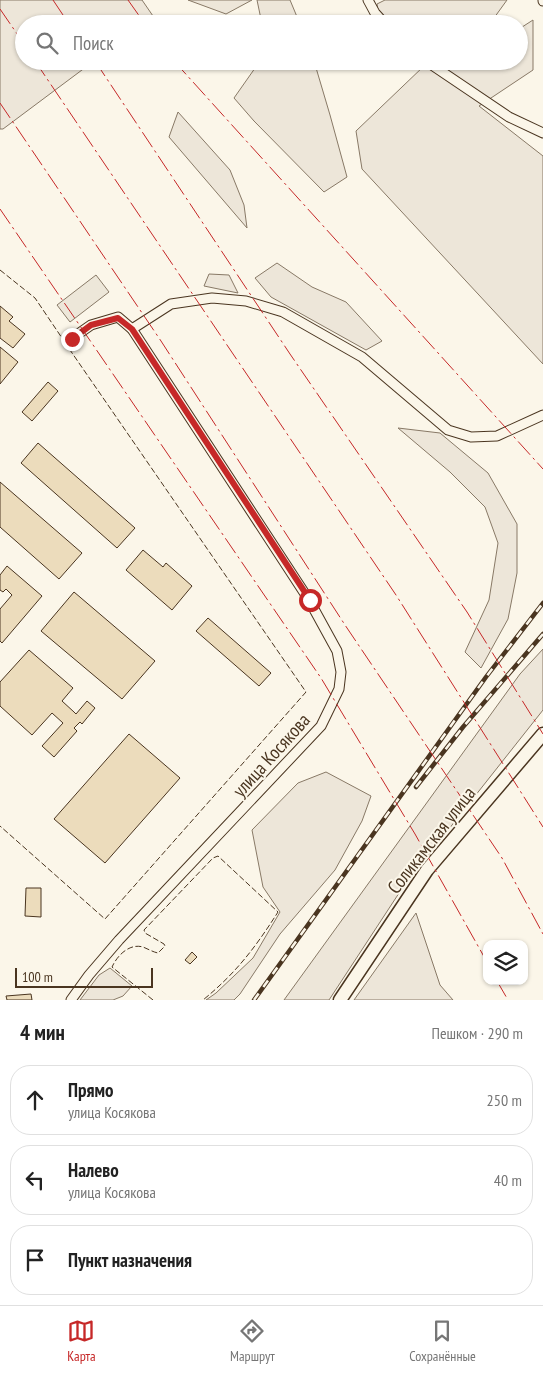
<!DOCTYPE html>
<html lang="ru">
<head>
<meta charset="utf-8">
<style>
	:root { --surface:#fff; --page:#f6f6f6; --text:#222; --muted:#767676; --line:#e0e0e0; --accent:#c62828 }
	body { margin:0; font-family:"PT Sans Narrow",sans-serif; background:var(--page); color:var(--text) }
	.controls { position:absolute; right:15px; bottom:15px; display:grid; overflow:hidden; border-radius:10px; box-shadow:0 1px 4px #0004 }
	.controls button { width:45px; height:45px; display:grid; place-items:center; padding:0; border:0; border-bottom:1px solid var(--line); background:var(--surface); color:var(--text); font:25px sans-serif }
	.scale { position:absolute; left:15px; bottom:12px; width:138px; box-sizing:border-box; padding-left:5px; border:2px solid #4a3520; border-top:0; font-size:14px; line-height:18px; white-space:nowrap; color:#4a3520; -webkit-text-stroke:4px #fbf6e9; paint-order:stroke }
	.stop { position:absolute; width:15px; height:15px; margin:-11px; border:4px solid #c62828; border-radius:50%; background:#fff }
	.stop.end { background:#c62828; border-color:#fff; box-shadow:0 1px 5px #0008 }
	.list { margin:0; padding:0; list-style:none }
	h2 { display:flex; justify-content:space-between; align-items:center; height:65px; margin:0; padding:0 20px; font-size:21px }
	h2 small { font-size:16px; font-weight:400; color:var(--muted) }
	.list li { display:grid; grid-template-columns:32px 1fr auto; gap:15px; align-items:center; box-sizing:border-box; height:70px; margin:0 10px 10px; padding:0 10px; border:1px solid var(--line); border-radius:20px }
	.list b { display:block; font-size:19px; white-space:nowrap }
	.list p { margin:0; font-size:16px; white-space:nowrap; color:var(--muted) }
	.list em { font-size:16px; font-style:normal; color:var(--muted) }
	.icon { flex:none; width:28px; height:28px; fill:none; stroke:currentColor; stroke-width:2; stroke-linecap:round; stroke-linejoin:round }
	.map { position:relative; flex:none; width:543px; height:1000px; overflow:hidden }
	.search { position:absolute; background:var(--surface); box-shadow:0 1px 4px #0004; left:15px; right:15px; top:15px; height:55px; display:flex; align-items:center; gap:12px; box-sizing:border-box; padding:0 18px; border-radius:28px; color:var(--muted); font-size:19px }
	.sheet { height:305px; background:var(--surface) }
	nav { display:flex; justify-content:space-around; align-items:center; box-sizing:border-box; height:70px; border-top:1px solid var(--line); background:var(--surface); font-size:14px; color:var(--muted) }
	nav a { display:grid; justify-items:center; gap:2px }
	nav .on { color:var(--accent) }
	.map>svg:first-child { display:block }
	.green { fill:#ede6d9; stroke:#887966 }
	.parking { fill:#ede7d9; stroke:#887966 }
	.building { fill:#ecdcbc; stroke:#4a3520 }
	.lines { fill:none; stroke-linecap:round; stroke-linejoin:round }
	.street-casing { stroke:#4a3520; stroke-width:11 }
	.primary-casing { stroke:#4a3520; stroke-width:15 }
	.street { stroke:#fbf6e9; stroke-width:9 }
	.primary { stroke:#fbf6e9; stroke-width:12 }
	.rail-casing { stroke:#4a3520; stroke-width:4.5 }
	.rail { stroke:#fbf6e9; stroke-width:2.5; stroke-dasharray:8; stroke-linecap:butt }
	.fence { stroke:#4a3520; stroke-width:1; stroke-dasharray:6 2.5; stroke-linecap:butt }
	.power { stroke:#c62828; stroke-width:1; stroke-dasharray:18 4 2.5 4; stroke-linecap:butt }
	.route { stroke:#c62828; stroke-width:6 }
	.labels { text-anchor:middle; stroke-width:4; stroke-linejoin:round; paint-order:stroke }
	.street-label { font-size:19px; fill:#4a3520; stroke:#fbf6e9 }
</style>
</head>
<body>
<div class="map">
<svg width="543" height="1000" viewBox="0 0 543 1000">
	<rect width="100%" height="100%" fill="#fbf6e9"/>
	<g class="green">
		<polygon points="0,0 142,0 153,16 144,24 24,24 24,61 94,61 3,129 0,129"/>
		<polygon points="188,0 252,0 226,14"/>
		<polygon points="257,0 290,0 300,24 262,24"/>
		<polygon points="385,0 507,0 494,18 500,24 380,24 377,4"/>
		<polygon points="533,20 533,70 479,106 543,156 543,364 362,169 356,131 425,65 414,61 519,61 519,29"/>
		<polygon points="260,61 314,61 330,115 347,177 324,192 254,121 234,98"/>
		<polygon points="178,112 230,170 244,205 247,228 169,137"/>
		<polygon points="277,263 312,287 346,302 382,341 366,350 271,297 255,278"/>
		<polygon points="209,274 229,275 238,293 204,286"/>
		<polygon points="398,428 440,433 488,473 517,524 517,573 508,619 481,668 465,652 489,600 498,543 485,507 450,472"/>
		<polygon points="543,649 543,710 403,887 329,1000 284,1000 520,674"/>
		<polygon points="326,772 371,796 362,821 335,870 280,934 240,994 234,1000 206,1000 216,993 253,958 280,912 263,887 252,830 298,783"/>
		<polygon points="416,913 440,985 453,1000 354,1000"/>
		<polygon points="110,968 132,986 123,996 113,1000 80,1000 99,975"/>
	</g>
	<polygon class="parking" points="96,275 109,292 70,322 57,305"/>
	<g class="building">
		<polygon points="0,306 13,317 9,321 25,334 13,348 0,338"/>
		<polygon points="0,347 18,362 0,384"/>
		<polygon points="48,382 58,391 32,421 22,412"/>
		<polygon points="38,443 135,528 117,548 21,463"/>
		<polygon points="0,482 82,553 59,579 0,527"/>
		<polygon points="143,550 163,567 166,563 192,586 172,610 126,570"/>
		<polygon points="7,566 42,596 2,643 0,641 0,609 12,595 6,589 3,592 0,590 0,575"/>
		<polygon points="74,592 155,661 122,699 41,631"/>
		<polygon points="208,618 271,673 259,686 196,631"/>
		<polygon points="29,650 73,688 62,701 74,712 76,714 87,701 95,708 82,724 80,722 74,728 77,731 54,757 42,746 63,723 52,713 32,735 0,706 0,682"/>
		<polygon points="129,734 180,778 105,863 54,819"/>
		<polygon points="26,888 41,888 41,917 25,916"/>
		<polygon points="192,952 197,957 190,964 185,960"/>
		<polygon points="31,994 32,1000 7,1000 6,996"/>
	</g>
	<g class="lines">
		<defs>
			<g id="street">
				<polyline points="368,0 375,13 385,24"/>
				<polyline points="543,0 543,1"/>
				<polyline points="426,61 509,117 543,133"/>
				<polyline points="132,329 171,304 212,298 246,301 283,312 362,357 448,430 471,437 497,436 543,415"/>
				<polyline points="71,1000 89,975 119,940 321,726 339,689 341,672 337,651 309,600 132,329 118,317 91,325 71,339"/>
			</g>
			<polyline id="primary" points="340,1000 427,870 543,734"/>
		</defs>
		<use href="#street" class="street-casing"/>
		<use href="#primary" class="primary-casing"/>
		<use href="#street" class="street"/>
		<use href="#primary" class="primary"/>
		<defs>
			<g id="rail">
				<polyline points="416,787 463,727 543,634"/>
				<polyline points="254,1000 486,677 543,603"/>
			</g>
		</defs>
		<use href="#rail" class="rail-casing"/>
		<use href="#rail" class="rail"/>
		<g class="fence">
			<polyline points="0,270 35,298 62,338 64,337 72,349 70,350 306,692 105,919 0,826"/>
			<path d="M153 1000 112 967C117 956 129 943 143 947 148 949 153 952 158 953L165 946 164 944 145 933 144 930 213 858 218 856 278 912C255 948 236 973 203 1000"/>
		</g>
		<g class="power">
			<polyline points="53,0 69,24"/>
			<polyline points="128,0 145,24"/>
			<polyline points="0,9 24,44"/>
			<polyline points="35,61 396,595 543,827"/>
			<polyline points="95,61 290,354 467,612 543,734"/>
			<polyline points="174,61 543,469"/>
			<polyline points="0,103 161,341 345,625 502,858 543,934"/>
			<polyline points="0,209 321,678 415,834 487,962"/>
			<polyline points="497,981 508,1000"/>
		</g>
	</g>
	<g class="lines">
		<polyline class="route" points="72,339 91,325 118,318 132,329 310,600"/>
	</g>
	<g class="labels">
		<g class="street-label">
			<text transform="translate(271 755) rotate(-48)" y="7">улица Косякова</text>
			<text transform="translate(431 840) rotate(-52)" y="7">Соликамская улица</text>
		</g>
	</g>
</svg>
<div class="controls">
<button><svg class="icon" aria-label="layers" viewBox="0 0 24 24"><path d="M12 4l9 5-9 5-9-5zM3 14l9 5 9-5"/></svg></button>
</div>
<div class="scale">100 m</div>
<div class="stop" style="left:310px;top:600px"></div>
<div class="stop end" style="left:72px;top:339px"></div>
<div class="search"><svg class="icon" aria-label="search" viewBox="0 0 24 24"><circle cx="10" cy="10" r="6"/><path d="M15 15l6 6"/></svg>Поиск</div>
</div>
<section class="sheet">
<h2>4 мин<small>Пешком · 290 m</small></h2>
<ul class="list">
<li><svg class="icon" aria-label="ahead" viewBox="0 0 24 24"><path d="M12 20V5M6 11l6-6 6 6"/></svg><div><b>Прямо</b><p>улица Косякова</p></div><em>250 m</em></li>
<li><svg class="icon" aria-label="left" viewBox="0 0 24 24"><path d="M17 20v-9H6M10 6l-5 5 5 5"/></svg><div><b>Налево</b><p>улица Косякова</p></div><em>40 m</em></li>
<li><svg class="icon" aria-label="arrive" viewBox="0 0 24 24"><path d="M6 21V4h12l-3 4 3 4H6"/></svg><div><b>Пункт назначения</b></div></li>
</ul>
</section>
<nav>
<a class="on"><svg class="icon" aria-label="map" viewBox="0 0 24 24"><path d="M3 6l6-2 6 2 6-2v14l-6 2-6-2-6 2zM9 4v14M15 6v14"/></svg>Карта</a>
<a><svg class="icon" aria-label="directions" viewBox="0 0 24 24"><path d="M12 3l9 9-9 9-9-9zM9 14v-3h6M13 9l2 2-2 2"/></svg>Маршрут</a>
<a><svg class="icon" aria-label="saved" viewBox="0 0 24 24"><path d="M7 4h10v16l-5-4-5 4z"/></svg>Сохранённые</a>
</nav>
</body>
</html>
